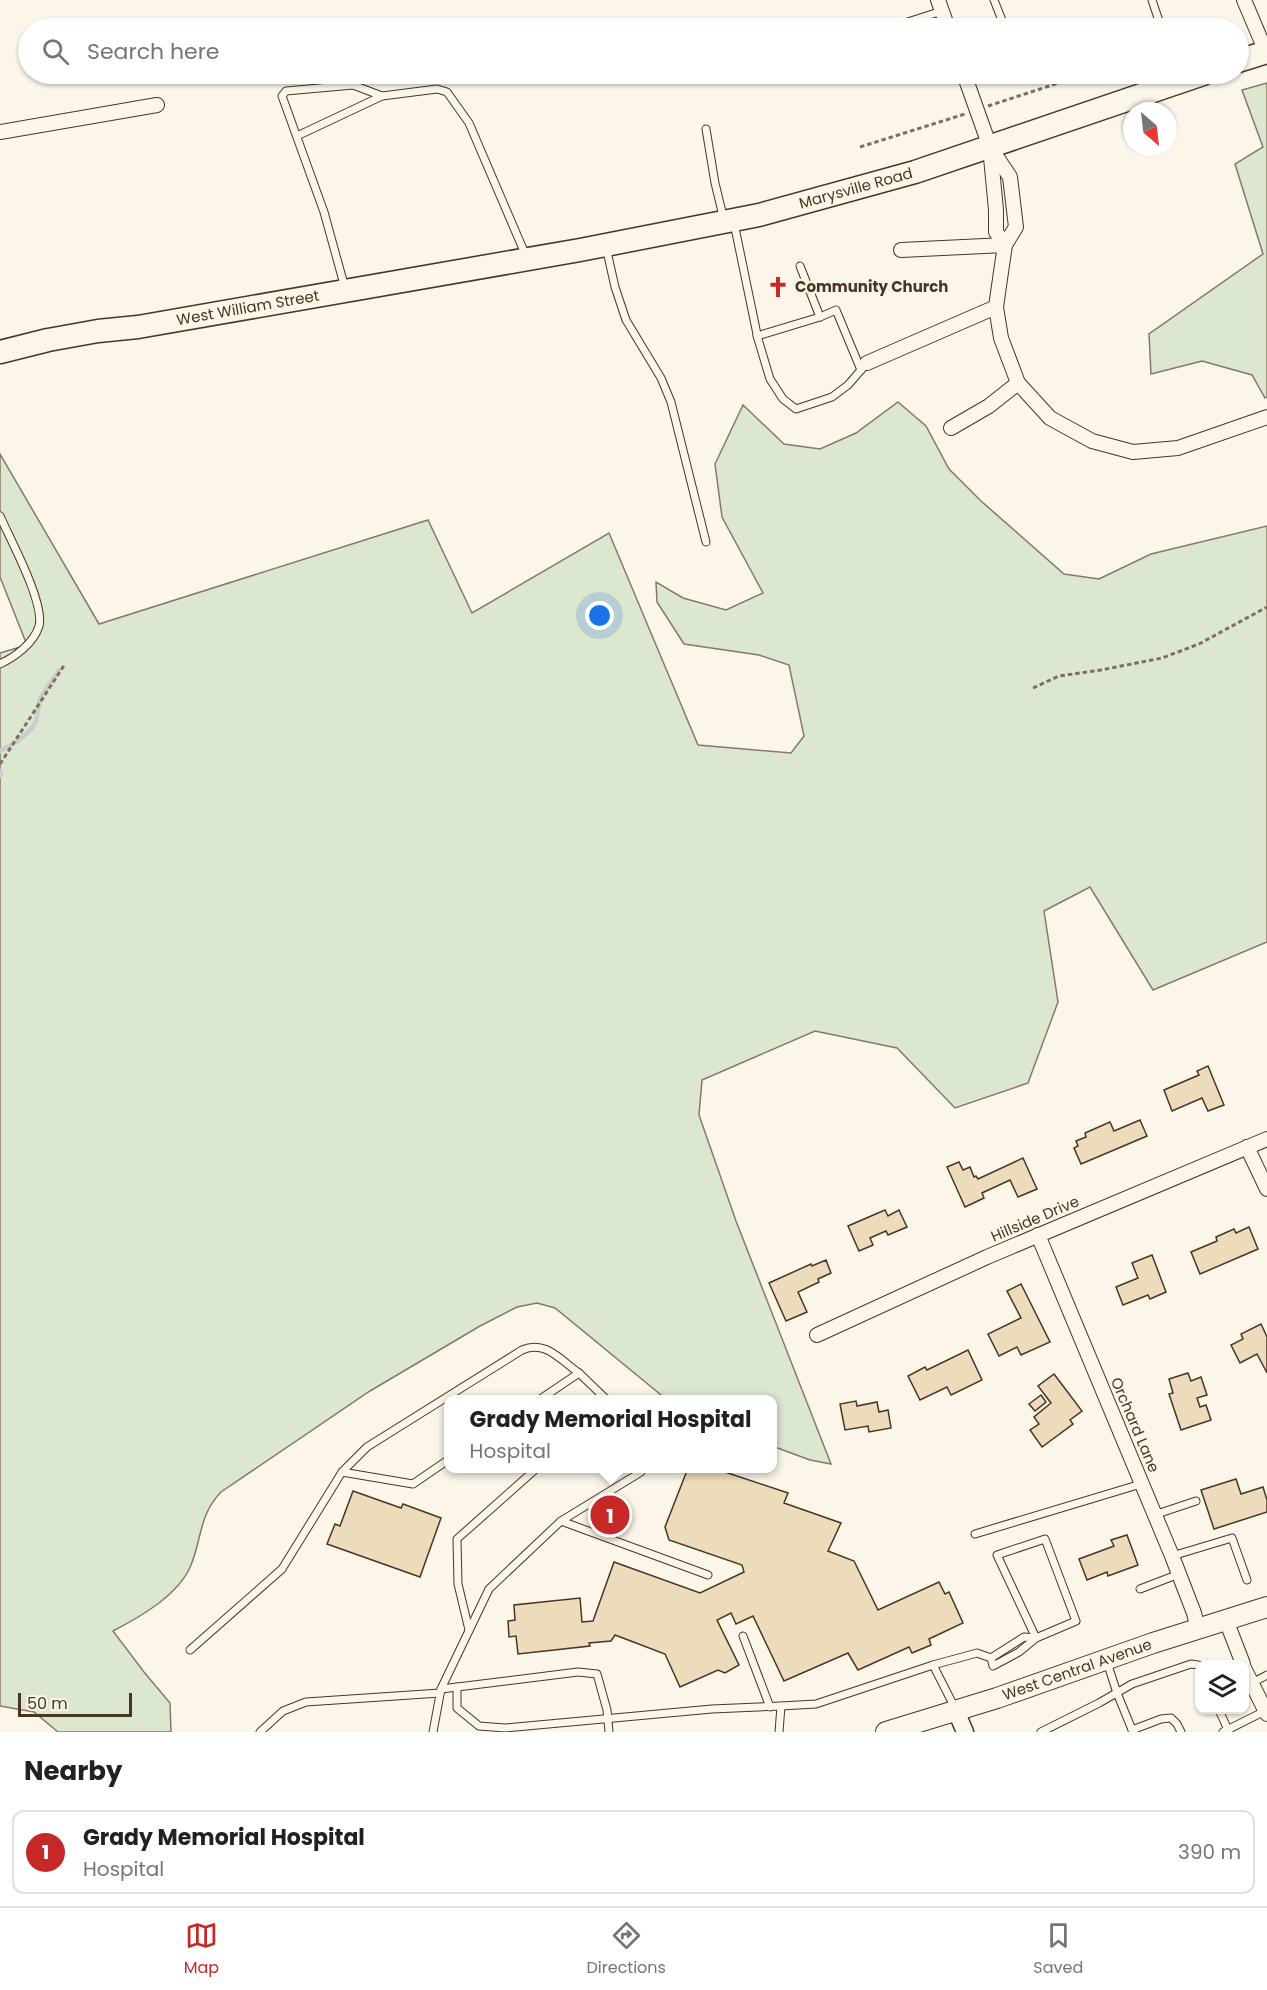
<!DOCTYPE html>
<html lang="en">
<head>
<meta charset="utf-8">
<style>
	:root { --surface:#fff; --page:#f2f2f2; --text:#202124; --muted:#757577; --line:#e0e0e0; --accent:#c62828 }
	body { margin:0; font-family:Poppins,sans-serif; background:var(--page); color:var(--text) }
	.controls { position:absolute; right:18px; bottom:18px; display:grid; overflow:hidden; border-radius:12px; box-shadow:0 2px 4px #0004 }
	.controls button { width:54px; height:54px; display:grid; place-items:center; padding:0; border:0; border-bottom:2px solid var(--line); background:var(--surface); color:var(--text); font:30px sans-serif }
	.compass { position:absolute; left:1123px; top:102px; width:54px; height:54px; border-radius:50%; background:var(--surface); box-shadow:0 2px 4px #0004; rotate:152deg }
	.scale { position:absolute; left:18px; bottom:15px; width:114px; box-sizing:border-box; padding-left:6px; border:3px solid #4a3520; border-top:0; font-size:16px; line-height:21px; white-space:nowrap; color:#4a3520; -webkit-text-stroke:4px #fbf6e9; paint-order:stroke }
	.you { position:absolute; left:600px; top:616px; width:21px; height:21px; margin:-15px; border:4px solid #fff; border-radius:50%; background:#1a73e8; box-shadow:0 0 0 9px #1a73e833 }
	.badge { display:grid; place-items:center; width:39px; height:39px; border-radius:50%; background:var(--accent); color:#fff; font-size:20px; font-weight:700 }
	.pin { position:absolute; translate:-50% -50%; border:3px solid #fff; box-shadow:0 2px 6px #0006 }
	.popup { position:absolute; left:444px; top:1395px; width:333px; height:78px; box-sizing:border-box; display:grid; place-content:center; border-radius:12px; background:var(--surface); filter:drop-shadow(0 2px 4px #0005); font-size:20px; white-space:nowrap; color:var(--muted) }
	.popup b { font-size:22px; color:var(--text) }
	.popup::after { content:''; position:absolute; left:50%; top:100%; margin-left:-12px; border:12px solid transparent; border-top-color:var(--surface) }
	.list { margin:0; padding:0; list-style:none }
	h2 { display:flex; justify-content:space-between; align-items:center; height:78px; margin:0; padding:0 24px; font-size:26px }
	h2 small { font-size:20px; font-weight:400; color:var(--muted) }
	.list li { display:grid; grid-template-columns:39px 1fr auto; gap:18px; align-items:center; box-sizing:border-box; height:84px; margin:0 12px 12px; padding:0 12px; border:2px solid var(--line); border-radius:12px }
	.list b { display:block; font-size:22px; white-space:nowrap }
	.list p { margin:0; font-size:20px; white-space:nowrap; color:var(--muted) }
	.list em { font-size:20px; font-style:normal; color:var(--muted) }
	.icon { flex:none; width:33px; height:33px; fill:none; stroke:currentColor; stroke-width:2; stroke-linecap:round; stroke-linejoin:round }
	.map { position:relative; flex:none; width:1267px; height:1732px; overflow:hidden }
	.search { position:absolute; background:var(--surface); box-shadow:0 2px 4px #0004; left:18px; right:18px; top:18px; height:66px; display:flex; align-items:center; gap:15px; box-sizing:border-box; padding:0 21px; border-radius:33px; color:var(--muted); font-size:22px }
	.sheet { height:174px; background:var(--surface) }
	nav { display:flex; justify-content:space-around; align-items:center; box-sizing:border-box; height:84px; border-top:2px solid var(--line); background:var(--surface); font-size:16px; color:var(--muted) }
	nav a { display:grid; justify-items:center; gap:3px }
	nav .on { color:var(--accent) }
	.map>svg:first-child { display:block }
	.green { fill:#dce7d0; stroke:#887966; stroke-width:1.5 }
	.lines { fill:none; stroke-linecap:round; stroke-linejoin:round }
	.stream { stroke:#c9cecd; stroke-width:4.5 }
	.building { fill:#ecdcbc; stroke:#4a3520; stroke-width:1.5 }
	.service-casing { stroke:#4a3520; stroke-width:9 }
	.minor-casing { stroke:#4a3520; stroke-width:16 }
	.tertiary-casing { stroke:#4a3520; stroke-width:19 }
	.secondary-casing { stroke:#4a3520; stroke-width:22 }
	.trunk-casing { stroke:#4a3520; stroke-width:25 }
	.path { stroke:#7f6f5c; stroke-width:3; stroke-dasharray:4.5 3; stroke-linecap:butt }
	.service { stroke:#fbf6e9; stroke-width:7 }
	.minor { stroke:#fbf6e9; stroke-width:14 }
	.tertiary { stroke:#fbf6e9; stroke-width:16 }
	.secondary { stroke:#fbf6e9; stroke-width:20 }
	.trunk { stroke:#fbf6e9; stroke-width:22 }
	.labels { text-anchor:middle; stroke-width:4.5; stroke-linejoin:round; paint-order:stroke }
	.street-label { font-size:15px; fill:#4a3520; stroke:#fbf6e9 }
	.poi-label { font-size:15px; font-weight:bold; fill:#4a3520; stroke:#fbf6e9; text-anchor:start }
</style>
</head>
<body>
<div class="map">
<svg width="1267" height="1732" viewBox="0 0 1267 1732">
	<rect width="100%" height="100%" fill="#fbf6e9"/>
	<g class="green">
		<polygon points="1267,83 1267,397 1265,398 1252,375 1202,361 1151,374 1149,334 1263,254 1235,164 1263,147 1242,90"/>
		<path d="M898 402 926 426 949 469 981 501 1064 574 1099 579 1151 554 1267 526V942L1153 990 1090 887 1044 911 1058 1002 1028 1083 955 1108 897 1048 815 1031 702 1080 699 1115 736 1221 831 1464 810 1460 772 1446V1400L666 1399 555 1308 537 1303 517 1307 480 1326 370 1391 221 1492C199 1515 202 1538 191 1565 179 1595 140 1617 113 1631L144 1672 170 1703 171 1732H58L34 1712 0 1706V653L27 645 0 577V454L99 624 428 520 472 613 609 533 698 745 791 753 804 736 789 665 759 655 684 644 657 602 656 582 683 598 726 610 763 593 722 517 715 464 743 405 784 444 820 449 856 433Z"/>
	</g>
	<g class="lines">
		<g class="stream">
			<polyline points="0,751 18,741 32,728 36,721 40,698 59,670"/>
			<polyline points="0,771 1,774 0,776"/>
		</g>
	</g>
	<g class="building">
		<polygon points="1208,1066 1224,1105 1208,1111 1202,1098 1172,1111 1164,1090 1199,1075 1197,1071"/>
		<polygon points="1140,1120 1147,1136 1081,1164 1074,1148 1078,1146 1076,1141 1086,1137 1085,1133 1110,1122 1114,1131"/>
		<polygon points="1023,1158 1037,1189 1018,1197 1010,1180 982,1193 984,1198 965,1207 947,1167 959,1162 963,1170 970,1167 974,1177 976,1176 978,1179"/>
		<polygon points="885,1210 888,1216 899,1210 907,1227 888,1235 886,1231 870,1238 873,1245 859,1251 848,1226"/>
		<polygon points="1249,1227 1258,1249 1200,1274 1191,1252 1217,1241 1216,1237 1234,1229 1236,1233"/>
		<polygon points="1152,1255 1166,1292 1150,1299 1148,1295 1123,1305 1116,1287 1138,1278 1132,1263"/>
		<polygon points="826,1260 831,1273 818,1279 819,1282 798,1292 807,1312 786,1321 769,1283 811,1264 812,1266"/>
		<polygon points="1021,1284 1050,1342 1021,1355 1017,1347 999,1356 988,1334 1021,1318 1007,1291"/>
		<polygon points="1261,1324 1267,1337 1267,1373 1257,1354 1240,1363 1231,1345 1243,1339 1241,1334"/>
		<polygon points="968,1350 982,1380 951,1395 947,1387 920,1400 908,1376 925,1367 927,1370"/>
		<polygon points="1188,1373 1191,1381 1201,1377 1207,1395 1197,1398 1200,1407 1206,1405 1211,1420 1181,1430 1169,1394 1173,1393 1169,1379"/>
		<polygon points="1054,1374 1082,1411 1070,1420 1073,1424 1042,1447 1030,1430 1039,1424 1034,1417 1051,1403 1038,1386"/>
		<polygon points="1041,1395 1046,1402 1035,1411 1029,1404"/>
		<polygon points="856,1401 857,1406 877,1402 879,1412 888,1410 891,1428 869,1432 868,1426 845,1430 840,1404"/>
		<polygon points="688,1468 713,1468 788,1493 784,1503 841,1523 828,1551 854,1561 878,1610 939,1582 945,1594 949,1592 963,1623 929,1639 931,1645 912,1653 909,1647 858,1670 848,1653 784,1681 753,1616 736,1624 731,1613 717,1620 739,1665 725,1673 718,1670 680,1687 665,1654 615,1635 611,1641 589,1643 590,1646 518,1654 516,1636 509,1637 508,1621 515,1620 514,1605 580,1598 582,1622 593,1621 614,1562 700,1593 744,1572 742,1565 669,1540 665,1527"/>
		<polygon points="1236,1479 1241,1494 1263,1487 1267,1500 1267,1512 1214,1529 1201,1490"/>
		<polygon points="353,1491 401,1508 403,1504 441,1518 420,1577 327,1544 335,1524 340,1526"/>
		<polygon points="1127,1535 1138,1565 1108,1576 1107,1572 1087,1580 1079,1559 1114,1546 1111,1540"/>
	</g>
	<g class="lines">
		<defs>
			<g id="service">
				<polyline points="994,0 1005,28"/>
				<polyline points="1152,0 1161,27 1157,28"/>
				<polyline points="889,28 942,11"/>
				<polyline points="1022,74 1025,74"/>
				<polyline points="706,129 715,183 724,220"/>
				<polyline points="297,136 382,96"/>
				<polyline points="734,223 758,339 770,379 783,399 796,409 832,397 848,385 867,363"/>
				<polyline points="606,247 615,287 626,320 661,378 671,402 706,542"/>
				<polyline points="800,266 820,317 836,310 861,370"/>
				<polyline points="345,288 324,212 282,96 286,91 353,85 382,96 437,89 447,92 469,123 526,256"/>
				<polyline points="757,336 820,317"/>
				<path d="M0 516C10 539 45 603 39 626 34 643 15 657 0 664"/>
				<polyline points="539,1400 579,1373 607,1400"/>
				<path d="M342 1472 367 1447 522 1350C546 1340 559 1359 579 1373"/>
				<polyline points="1154,1515 1196,1501"/>
				<polyline points="561,1521 708,1575"/>
				<polyline points="975,1534 1141,1484"/>
				<polyline points="1172,1556 1232,1538 1247,1580"/>
				<polyline points="1140,1589 1179,1574"/>
				<polyline points="469,1630 458,1584 457,1539 537,1468"/>
				<polyline points="743,1636 770,1707"/>
				<polyline points="190,1650 282,1569 342,1472 413,1484 448,1460"/>
				<polyline points="991,1658 1024,1637 1036,1638"/>
				<polyline points="1107,1662 1117,1693 1133,1732"/>
				<polyline points="933,1665 977,1653 991,1658 993,1666 1019,1652 1036,1638 1076,1621 1045,1539 997,1555 1036,1638"/>
				<polyline points="1252,1683 1267,1675"/>
				<polyline points="457,1687 457,1708 479,1726 505,1728 712,1709 781,1706 779,1732"/>
				<polyline points="441,1689 578,1672 597,1674 607,1710 609,1732"/>
				<polyline points="781,1706 816,1704 933,1665 955,1708"/>
				<polyline points="1219,1710 1229,1732"/>
				<polyline points="1132,1730 1161,1719 1171,1718 1177,1724 1181,1732"/>
				<polyline points="260,1732 283,1711 306,1702 440,1693"/>
				<polyline points="433,1732 441,1689 489,1589 561,1521 641,1472"/>
				<polyline points="1041,1732 1099,1703 1132,1684 1191,1664 1198,1665 1200,1667"/>
				<polyline points="1223,1732 1265,1711"/>
			</g>
			<g id="minor">
				<polyline points="938,0 948,28"/>
				<polyline points="1244,0 1266,52"/>
				<polyline points="964,74 990,147 996,210 996,232 1005,245"/>
				<polyline points="0,132 157,105"/>
				<polyline points="990,147 1010,177 1016,227 1005,245 1001,272 996,307 1001,338 1018,383 1050,418 1092,441 1133,452 1178,448 1267,417"/>
				<polyline points="901,250 1005,245"/>
				<polyline points="867,363 996,307"/>
				<polyline points="951,428 989,406 1018,383"/>
				<polyline points="1247,1147 1267,1189"/>
				<polyline points="1038,1235 1172,1556 1194,1613 1198,1629"/>
				<polyline points="817,1335 987,1257 1267,1139"/>
				<polyline points="1226,1620 1243,1664"/>
				<polyline points="1244,1668 1267,1714"/>
			</g>
			<polyline id="tertiary" points="956,1711 965,1732"/>
			<g id="secondary">
				<path id="s1" d="M886 1732 997 1698 1153 1643 1267 1607"/>
			</g>
			<g id="trunk">
				<polyline points="1238,61 1267,52"/>
				<path id="s2" d="M0 352 48 340 98 331 138 327 580 250 759 215 915 172 1203 74"/>
			</g>
		</defs>
		<use href="#service" class="service-casing"/>
		<use href="#minor" class="minor-casing"/>
		<use href="#tertiary" class="tertiary-casing"/>
		<use href="#secondary" class="secondary-casing"/>
		<use href="#trunk" class="trunk-casing"/>
		<g class="path">
			<polyline points="988,106 1086,74"/>
			<polyline points="860,147 965,114"/>
			<polyline points="1033,688 1059,676 1101,670 1162,658 1199,644 1267,607"/>
			<polyline points="0,764 65,664"/>
		</g>
		<use href="#service" class="service"/>
		<use href="#minor" class="minor"/>
		<use href="#tertiary" class="tertiary"/>
		<use href="#secondary" class="secondary"/>
		<use href="#trunk" class="trunk"/>
	</g>
	<defs>
		<symbol id="church-bare" viewBox="-9 -9 18 18"><path d="M-1.2-6h2.4v3.5h3.3v2.4h-3.3V6h-2.4V-.1h-3.3v-2.4h3.3Z" fill="#c62828" stroke="#fbf6e9" stroke-width="2.5" paint-order="stroke"/></symbol>
	</defs>
	<g fill-rule="evenodd">
		<use href="#church-bare" x="763" y="272" width="30" height="30"/>
	</g>
	<g class="labels">
		<g class="street-label">
			<text dy="5" stroke="none"><textPath href="#s2" startOffset="872">Marysville Road</textPath></text>
			<text dy="5" stroke="none"><textPath href="#s2" startOffset="252">West William Street</textPath></text>
			<text transform="translate(1035 1219) rotate(-23)" y="5">Hillside Drive</text>
			<text transform="translate(1135 1425) rotate(67)" y="5">Orchard Lane</text>
			<text dy="5" stroke="none"><textPath href="#s1" startOffset="201">West Central Avenue</textPath></text>
		</g>
		<g class="poi-label">
			<text x="795" y="292">Community Church</text>
		</g>
	</g>
</svg>
<div class="controls">
<button><svg class="icon" aria-label="layers" viewBox="0 0 24 24"><path d="M12 4l9 5-9 5-9-5zM3 14l9 5 9-5"/></svg></button>
</div>
<svg class="compass" viewBox="-18 -18 36 36"><path d="M0-13l5 13h-10z" fill="#e53935"/><path d="M0 13l5-13h-10z" fill="#757577"/></svg>
<div class="scale">50 m</div>
<div class="you"></div>
<div class="pin badge" style="left:610px;top:1515px">1</div>
<div class="popup"><b>Grady Memorial Hospital</b>Hospital</div>
<div class="search"><svg class="icon" aria-label="search" viewBox="0 0 24 24"><circle cx="10" cy="10" r="6"/><path d="M15 15l6 6"/></svg>Search here</div>
</div>
<section class="sheet">
<h2>Nearby<small></small></h2>
<ul class="list">
<li><span class="badge">1</span><div><b>Grady Memorial Hospital</b><p>Hospital</p></div><em>390 m</em></li>
</ul>
</section>
<nav>
<a class="on"><svg class="icon" aria-label="map" viewBox="0 0 24 24"><path d="M3 6l6-2 6 2 6-2v14l-6 2-6-2-6 2zM9 4v14M15 6v14"/></svg>Map</a>
<a><svg class="icon" aria-label="directions" viewBox="0 0 24 24"><path d="M12 3l9 9-9 9-9-9zM9 14v-3h6M13 9l2 2-2 2"/></svg>Directions</a>
<a><svg class="icon" aria-label="saved" viewBox="0 0 24 24"><path d="M7 4h10v16l-5-4-5 4z"/></svg>Saved</a>
</nav>
</body>
</html>
